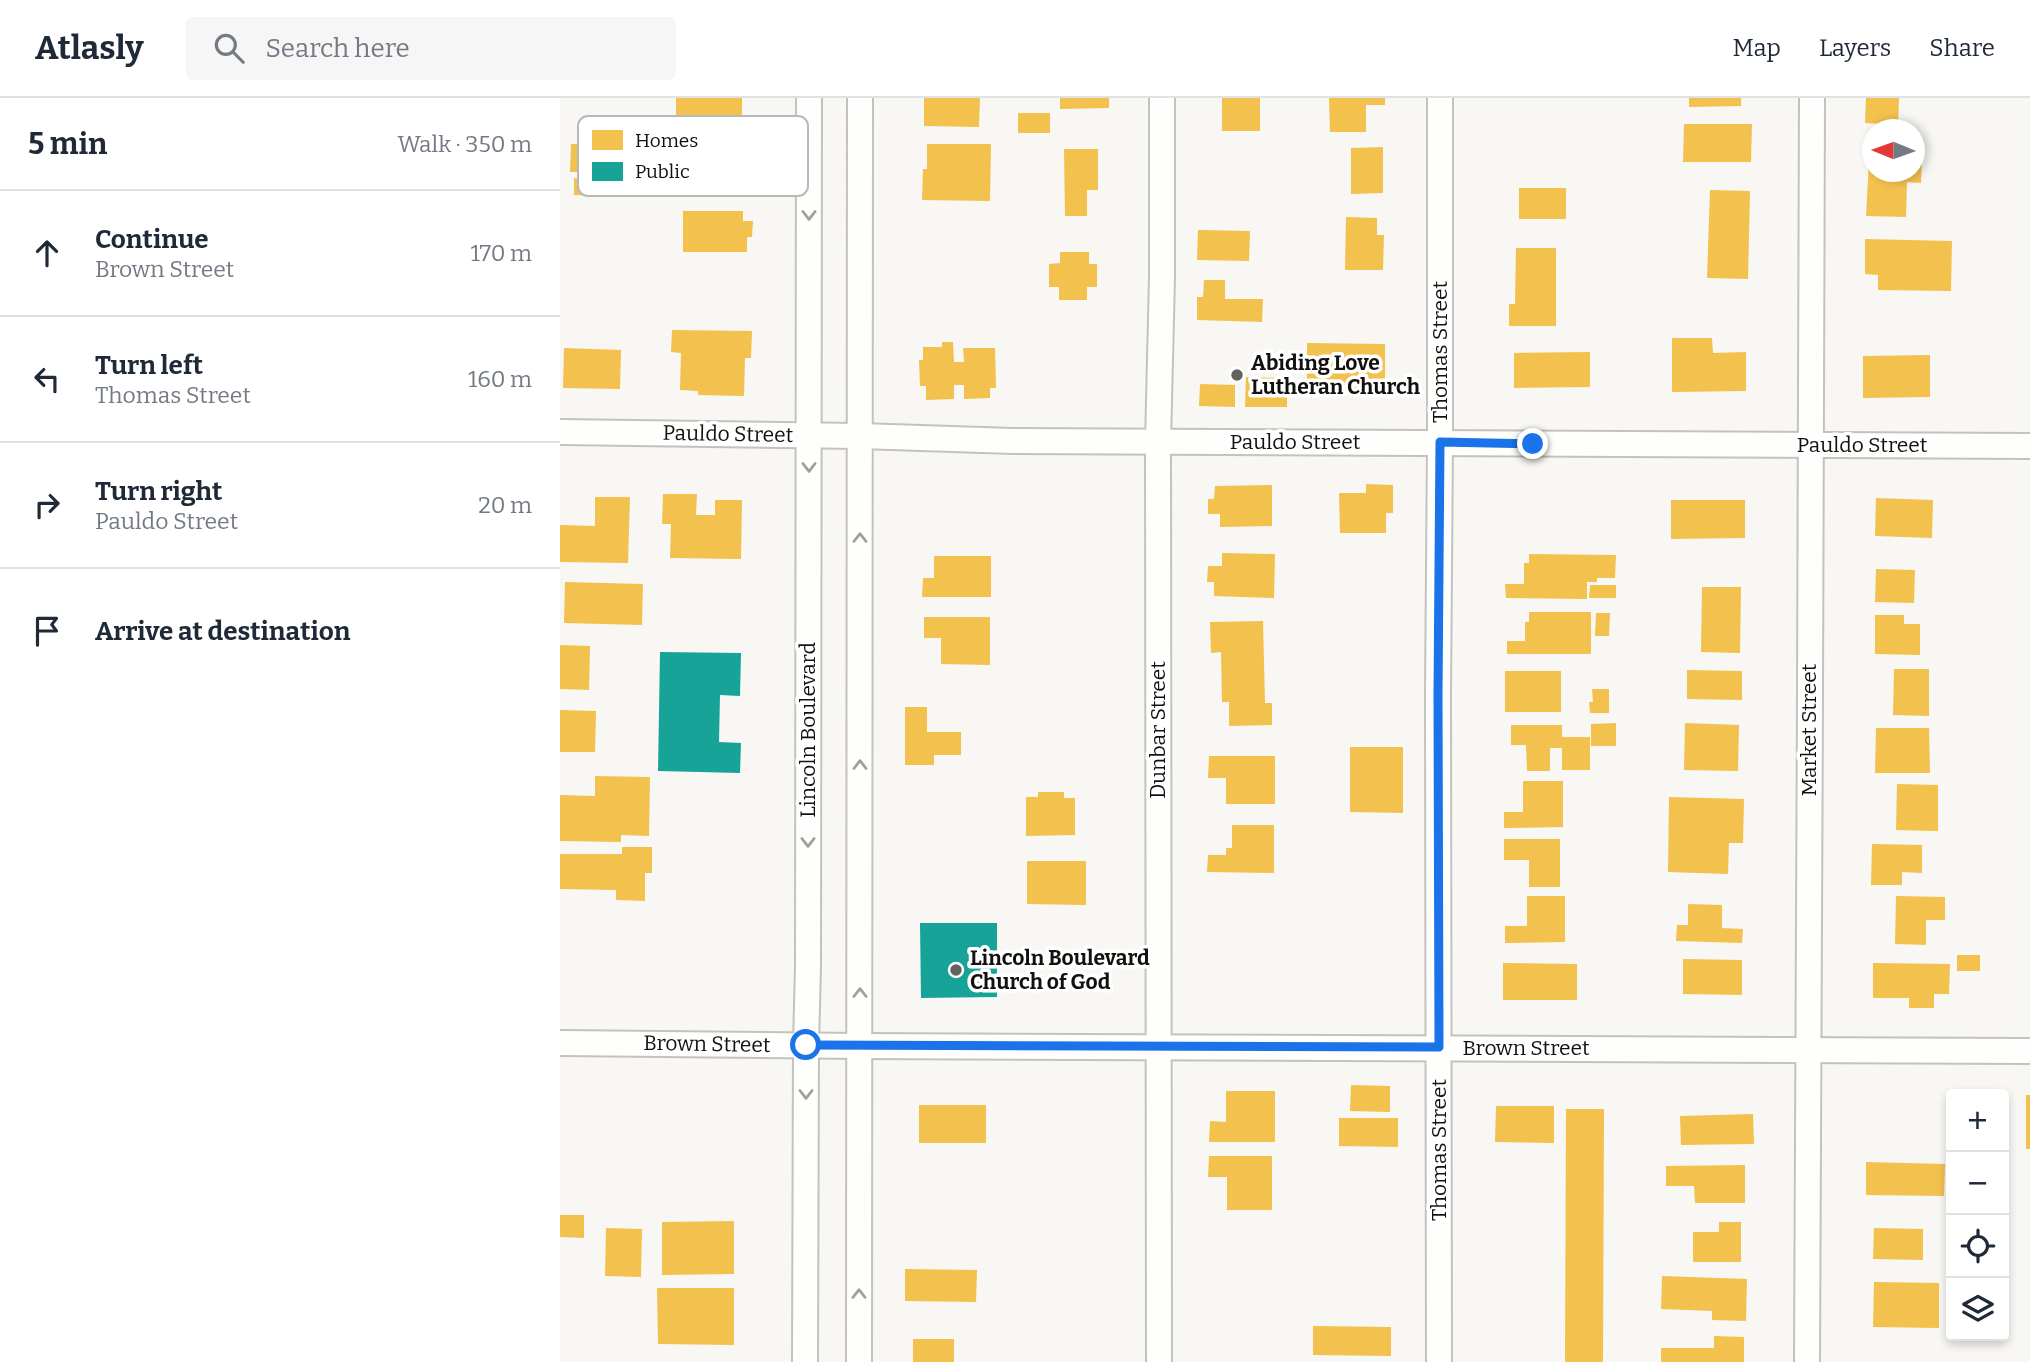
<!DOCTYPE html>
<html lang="en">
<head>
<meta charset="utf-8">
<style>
	:root { --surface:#fff; --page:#f6f6f7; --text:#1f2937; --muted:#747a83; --line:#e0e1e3 }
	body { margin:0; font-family:Bitter,serif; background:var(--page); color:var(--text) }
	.controls { position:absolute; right:21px; bottom:21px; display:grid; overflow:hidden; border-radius:7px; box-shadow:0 4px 10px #0003 }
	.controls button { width:63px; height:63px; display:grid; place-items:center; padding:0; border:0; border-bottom:2px solid var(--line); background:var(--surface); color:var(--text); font:35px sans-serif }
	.compass { position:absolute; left:1302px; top:21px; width:63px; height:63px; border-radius:50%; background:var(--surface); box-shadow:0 4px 10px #0003; rotate:271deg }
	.stop { position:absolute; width:21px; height:21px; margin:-16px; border:5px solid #1a73e8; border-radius:50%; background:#fff }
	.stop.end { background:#1a73e8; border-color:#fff; box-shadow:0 2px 7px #0008 }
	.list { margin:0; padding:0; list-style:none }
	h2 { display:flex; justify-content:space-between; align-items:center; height:91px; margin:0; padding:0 28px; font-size:30px }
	h2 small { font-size:23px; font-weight:400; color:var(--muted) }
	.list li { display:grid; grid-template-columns:46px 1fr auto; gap:21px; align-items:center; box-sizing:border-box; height:126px; padding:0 28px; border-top:2px solid var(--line) }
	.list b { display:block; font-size:26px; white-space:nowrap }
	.list p { margin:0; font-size:23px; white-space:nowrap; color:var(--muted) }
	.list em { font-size:23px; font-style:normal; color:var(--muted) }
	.icon { flex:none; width:38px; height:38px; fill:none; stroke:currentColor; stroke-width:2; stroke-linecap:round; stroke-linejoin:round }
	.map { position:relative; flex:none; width:1470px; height:1264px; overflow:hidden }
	header { display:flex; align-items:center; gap:42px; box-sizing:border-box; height:98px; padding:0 35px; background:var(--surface); border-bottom:2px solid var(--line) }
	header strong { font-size:33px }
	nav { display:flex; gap:38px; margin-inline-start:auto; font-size:24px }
	.search { width:490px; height:63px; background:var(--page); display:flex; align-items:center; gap:18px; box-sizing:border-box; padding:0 24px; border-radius:7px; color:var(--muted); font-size:26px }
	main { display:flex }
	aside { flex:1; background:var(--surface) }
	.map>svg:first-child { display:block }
	.homes { fill:#f2c14e }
	.public { fill:#17a398 }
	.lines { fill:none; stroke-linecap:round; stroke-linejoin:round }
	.minor-casing { stroke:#c3c2bf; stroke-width:28 }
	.minor { stroke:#fefefd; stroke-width:24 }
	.oneway { stroke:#a09f9e }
	.route { stroke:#1a73e8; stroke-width:9 }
	.poi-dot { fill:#62625f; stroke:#fff; stroke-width:2.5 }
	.labels { text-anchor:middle; stroke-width:7; stroke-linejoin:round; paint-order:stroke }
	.street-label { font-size:21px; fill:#12110f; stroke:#fff }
	.poi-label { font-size:21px; font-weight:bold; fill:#12110f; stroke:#fff; text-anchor:start }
	.key { fill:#fff; stroke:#b8b8b7; stroke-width:2 }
	.key-label { font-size:19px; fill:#12110f }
</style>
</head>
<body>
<header>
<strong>Atlasly</strong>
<div class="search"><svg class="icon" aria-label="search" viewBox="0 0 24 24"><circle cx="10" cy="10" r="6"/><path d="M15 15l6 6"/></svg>Search here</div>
<nav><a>Map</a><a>Layers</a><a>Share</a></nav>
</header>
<main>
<aside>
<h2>5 min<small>Walk · 350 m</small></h2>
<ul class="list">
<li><svg class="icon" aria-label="ahead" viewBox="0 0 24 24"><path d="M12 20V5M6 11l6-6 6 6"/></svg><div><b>Continue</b><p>Brown Street</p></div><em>170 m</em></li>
<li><svg class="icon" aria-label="left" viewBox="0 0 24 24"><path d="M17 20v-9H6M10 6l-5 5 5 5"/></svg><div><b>Turn left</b><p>Thomas Street</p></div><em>160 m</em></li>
<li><svg class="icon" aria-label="right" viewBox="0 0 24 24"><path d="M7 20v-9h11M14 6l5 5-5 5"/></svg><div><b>Turn right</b><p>Pauldo Street</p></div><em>20 m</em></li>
<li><svg class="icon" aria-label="arrive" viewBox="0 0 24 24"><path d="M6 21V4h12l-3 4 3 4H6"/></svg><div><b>Arrive at destination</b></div></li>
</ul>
</aside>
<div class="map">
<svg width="1470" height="1264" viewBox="0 0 1470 1264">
	<rect width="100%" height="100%" fill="#f8f7f3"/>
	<g class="homes">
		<rect x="116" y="0" width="66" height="29"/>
		<polygon points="364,0 420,0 419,29 364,28"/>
		<polygon points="500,0 549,0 549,10 500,11"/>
		<rect x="662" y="0" width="38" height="33"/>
		<polygon points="769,0 825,0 825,7 806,7 806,34 770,34"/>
		<polygon points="1129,0 1181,0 1181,8 1129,9"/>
		<polygon points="1306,0 1339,0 1338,27 1305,25"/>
		<rect x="458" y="15" width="32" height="20"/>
		<polygon points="1124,26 1192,26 1191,64 1123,64"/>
		<polygon points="11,46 86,47 85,99 14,97 14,80 19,81 19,74 10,74"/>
		<polygon points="367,46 431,46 430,103 362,102 363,71 367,71"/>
		<polygon points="823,49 823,95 791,96 791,50"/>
		<polygon points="504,51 538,51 538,92 527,92 527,118 505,118"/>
		<polygon points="1309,62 1312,62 1312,74 1354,74 1354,64 1362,64 1361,85 1347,84 1346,119 1306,118"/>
		<rect x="959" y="90" width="47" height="31"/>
		<polygon points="1150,92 1190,93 1188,181 1147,180"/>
		<polygon points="123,113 183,113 183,123 193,123 192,139 187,139 187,154 123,154"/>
		<polygon points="786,119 817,120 817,137 824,137 823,172 785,172"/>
		<polygon points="638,132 690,133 689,163 637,162"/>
		<polygon points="1305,141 1392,143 1391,193 1318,192 1318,177 1305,176"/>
		<polygon points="956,150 996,150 996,228 949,228 949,206 955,206"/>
		<polygon points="500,154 529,154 529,166 537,166 537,189 527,189 527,202 499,202 499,189 489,189 489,166 500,165"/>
		<polygon points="644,182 665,182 665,201 703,201 702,224 637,222 637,199 643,199"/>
		<polygon points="112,232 192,233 191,260 185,260 184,298 138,297 138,293 120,292 121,255 111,254"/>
		<polygon points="1112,240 1152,240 1153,255 1186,254 1186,293 1112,294"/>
		<polygon points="382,244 393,244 394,264 404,264 403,250 435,250 436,290 430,290 430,300 404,301 404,287 394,287 394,301 366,302 366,288 360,288 359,262 363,262 363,249 382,249"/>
		<polygon points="747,245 825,246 825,292 747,291"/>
		<polygon points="4,250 61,252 60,291 3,290"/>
		<polygon points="1030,254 1030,289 954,290 954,255"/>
		<polygon points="1370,257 1370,299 1303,300 1303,258"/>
		<polygon points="686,279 727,280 727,309 685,309"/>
		<polygon points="640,286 675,287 675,309 639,308"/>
		<polygon points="806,386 833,387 833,415 826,415 826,435 780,435 779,395 806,395"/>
		<polygon points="712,387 712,428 660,429 660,416 648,416 648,401 654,401 655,388"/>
		<polygon points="103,396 137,396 136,417 155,417 155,402 182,402 181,461 110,460 111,426 102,426"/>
		<polygon points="35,399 70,399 68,465 0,464 0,427 35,428"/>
		<polygon points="1316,400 1373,402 1372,440 1315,438"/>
		<polygon points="1111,402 1185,402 1185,440 1111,441"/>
		<polygon points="662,455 715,456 714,500 654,498 654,484 647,484 648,468 662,468"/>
		<polygon points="969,456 1056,457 1055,480 1037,480 1037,484 1027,484 1027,501 946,500 945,486 964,486 964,465 969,465"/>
		<polygon points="374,458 431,458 431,499 362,499 363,480 374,480"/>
		<polygon points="1316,471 1355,472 1354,505 1315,504"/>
		<polygon points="5,484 83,486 82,527 4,525"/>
		<polygon points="1030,487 1056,487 1056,500 1029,500"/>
		<polygon points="1142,489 1181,489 1180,555 1141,554"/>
		<polygon points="969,514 1031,514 1031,556 947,556 947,543 965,543 965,524 969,524"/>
		<polygon points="1036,515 1050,515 1049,538 1035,538"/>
		<polygon points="1315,517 1344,517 1344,526 1360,526 1360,557 1315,556"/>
		<polygon points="364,519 430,519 430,567 381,566 381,540 364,540"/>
		<polygon points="703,523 705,605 712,605 712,627 669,628 669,604 662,604 661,554 651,555 650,524"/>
		<polygon points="0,547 30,548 29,592 0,591"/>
		<polygon points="1334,571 1369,571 1369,618 1333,617"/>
		<polygon points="1127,572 1182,573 1182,602 1127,601"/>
		<rect x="945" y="573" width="56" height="41"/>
		<polygon points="1032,591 1049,591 1049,615 1030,615 1029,604 1033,604"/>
		<polygon points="345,609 367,609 367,634 401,634 401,657 374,657 374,667 345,667"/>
		<polygon points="0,612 36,613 35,654 0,654"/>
		<polygon points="1056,625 1056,648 1031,648 1031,626"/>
		<polygon points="1125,625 1179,627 1178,673 1124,672"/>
		<polygon points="951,627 1002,627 1002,639 1030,639 1030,672 1002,672 1002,650 990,650 990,673 967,673 966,647 951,647"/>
		<polygon points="1316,630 1369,630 1370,675 1315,675"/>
		<polygon points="790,649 843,649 843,715 790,714"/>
		<polygon points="649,658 715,658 715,706 666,706 666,680 648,680"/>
		<polygon points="35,678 90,679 89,738 61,737 61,744 0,743 0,697 35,698"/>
		<polygon points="963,683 1003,683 1003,729 944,730 944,714 963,714"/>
		<polygon points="1337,686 1378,687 1378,733 1336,732"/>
		<polygon points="478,694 504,694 504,700 515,700 515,737 466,738 466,699 478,699"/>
		<polygon points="1109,699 1184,701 1183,745 1169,745 1168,776 1108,774"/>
		<polygon points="672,727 714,727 714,775 647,774 648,757 666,757 666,750 672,750"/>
		<polygon points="944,741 1000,741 1000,789 969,789 969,762 944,762"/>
		<polygon points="1312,746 1362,747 1362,775 1342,774 1342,787 1311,787"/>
		<polygon points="62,749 92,749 92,775 85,775 85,803 56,802 56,792 0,791 0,756 62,756"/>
		<polygon points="467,763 526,763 526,807 467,806"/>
		<polygon points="967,798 1005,798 1005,844 945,845 945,828 967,828"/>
		<polygon points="1336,798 1385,799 1385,822 1366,822 1366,847 1335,846"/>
		<polygon points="1128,806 1162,807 1162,830 1183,831 1182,845 1116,843 1117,827 1128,827"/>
		<rect x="1397" y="857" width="23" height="16"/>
		<polygon points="1123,861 1182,862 1182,897 1123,896"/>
		<polygon points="943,865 1017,866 1017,902 943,902"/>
		<polygon points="1313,865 1390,866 1389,896 1374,896 1374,910 1349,910 1349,900 1313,900"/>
		<polygon points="791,987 830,988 830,1014 790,1013"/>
		<polygon points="666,993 715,993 715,1044 649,1044 650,1023 666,1024"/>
		<rect x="1466" y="997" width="4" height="54"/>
		<rect x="359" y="1007" width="67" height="38"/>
		<polygon points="936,1008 994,1008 994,1045 935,1044"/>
		<polygon points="1006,1011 1044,1011 1043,1264 1005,1264"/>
		<polygon points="1193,1016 1194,1046 1121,1047 1120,1018"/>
		<polygon points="779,1020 838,1020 838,1049 779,1048"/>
		<polygon points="649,1058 712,1058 712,1112 667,1112 667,1079 648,1079"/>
		<polygon points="1306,1064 1385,1066 1384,1098 1306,1097"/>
		<polygon points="1185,1067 1185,1105 1135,1105 1134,1088 1106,1088 1106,1068"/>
		<polygon points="0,1117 24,1117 24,1140 0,1139"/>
		<polygon points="174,1123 174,1176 102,1177 102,1124"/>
		<polygon points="1159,1124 1181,1124 1181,1164 1133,1164 1133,1134 1159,1134"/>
		<polygon points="46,1130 82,1131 81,1179 45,1178"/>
		<polygon points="1314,1130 1363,1131 1363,1162 1313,1161"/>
		<polygon points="345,1171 417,1172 416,1204 345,1203"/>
		<polygon points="1102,1178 1187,1181 1186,1223 1152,1222 1152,1213 1101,1211"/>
		<polygon points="1314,1184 1379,1185 1379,1230 1313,1229"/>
		<polygon points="97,1190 174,1190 174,1247 98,1246"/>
		<polygon points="753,1228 831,1229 831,1258 753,1257"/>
		<polygon points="1154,1238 1184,1239 1184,1264 1101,1264 1101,1250 1154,1250"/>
		<rect x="353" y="1241" width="41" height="23"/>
	</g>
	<g class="public">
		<polygon points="100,554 181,555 180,598 160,597 159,644 181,645 180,675 98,673"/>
		<polygon points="360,825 437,825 437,899 361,900"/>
	</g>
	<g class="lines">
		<defs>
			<g id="minor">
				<polyline points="0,334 300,338 453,343 1470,348"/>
				<polyline points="0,945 300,948 1470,953"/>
				<polyline points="245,1264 246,947 248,869 249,0"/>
				<polyline points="299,1264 300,0"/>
				<polyline points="599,1264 598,344 602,179 602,0"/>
				<polyline points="879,1264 878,597 880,344 880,0"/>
				<path d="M1247 1264C1247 843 1253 421 1252 0"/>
			</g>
		</defs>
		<use href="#minor" class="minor-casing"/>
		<use href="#minor" class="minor"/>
	</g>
	<defs><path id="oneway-chevron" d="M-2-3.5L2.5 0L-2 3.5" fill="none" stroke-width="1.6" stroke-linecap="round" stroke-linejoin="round" transform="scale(1.75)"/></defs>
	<g class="oneway">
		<use href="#oneway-chevron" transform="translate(249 117) rotate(90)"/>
		<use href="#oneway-chevron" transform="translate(249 369) rotate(90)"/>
		<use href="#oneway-chevron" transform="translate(300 440) rotate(-90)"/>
		<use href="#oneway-chevron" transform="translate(300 667) rotate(-90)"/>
		<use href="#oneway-chevron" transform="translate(248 744) rotate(90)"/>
		<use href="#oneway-chevron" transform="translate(300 895) rotate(-90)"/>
		<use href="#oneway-chevron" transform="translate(246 996) rotate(90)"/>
		<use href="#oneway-chevron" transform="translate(299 1196) rotate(-90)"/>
	</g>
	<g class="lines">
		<polyline class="route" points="246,947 879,949 878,597 880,344 973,346"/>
	</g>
	<g class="poi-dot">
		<circle cx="677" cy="277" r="7"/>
		<circle cx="396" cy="872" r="7"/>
	</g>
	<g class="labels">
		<g class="street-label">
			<text transform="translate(880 254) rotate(-90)" y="7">Thomas Street</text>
			<text transform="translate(168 336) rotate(1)" y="7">Pauldo Street</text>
			<text x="735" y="351">Pauldo Street</text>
			<text x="1302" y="354">Pauldo Street</text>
			<text transform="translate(248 632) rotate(-90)" y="7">Lincoln Boulevard</text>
			<text transform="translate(598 632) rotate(-90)" y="7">Dunbar Street</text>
			<text transform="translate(1249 632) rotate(-90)" y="7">Market Street</text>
			<text transform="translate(147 946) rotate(1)" y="7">Brown Street</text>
			<text x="966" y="957">Brown Street</text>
			<text transform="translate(879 1052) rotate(-90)" y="7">Thomas Street</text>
		</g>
		<g class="poi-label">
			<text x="691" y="272">Abiding Love<tspan x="691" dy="24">Lutheran Church</tspan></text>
			<text x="410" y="867">Lincoln Boulevard<tspan x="410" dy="24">Church of God</tspan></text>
		</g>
	</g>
	<rect x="18" y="18" width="230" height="80" rx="10" class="key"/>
	<rect x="32" y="32" width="31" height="20" fill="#f2c14e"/>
	<rect x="32" y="64" width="31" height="19" fill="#17a398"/>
	<g class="key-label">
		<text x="75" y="49">Homes</text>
		<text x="75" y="80">Public</text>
	</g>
</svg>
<div class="controls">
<button>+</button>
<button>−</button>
<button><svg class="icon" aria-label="locate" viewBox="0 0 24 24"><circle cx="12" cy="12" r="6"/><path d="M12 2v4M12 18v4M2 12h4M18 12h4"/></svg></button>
<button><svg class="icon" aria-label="layers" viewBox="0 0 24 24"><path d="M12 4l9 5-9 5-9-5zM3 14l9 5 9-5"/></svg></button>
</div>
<svg class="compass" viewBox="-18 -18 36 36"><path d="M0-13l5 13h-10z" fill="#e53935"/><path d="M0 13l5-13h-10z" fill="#747a83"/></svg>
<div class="stop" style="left:246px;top:947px"></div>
<div class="stop end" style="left:973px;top:346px"></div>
</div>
</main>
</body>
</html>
